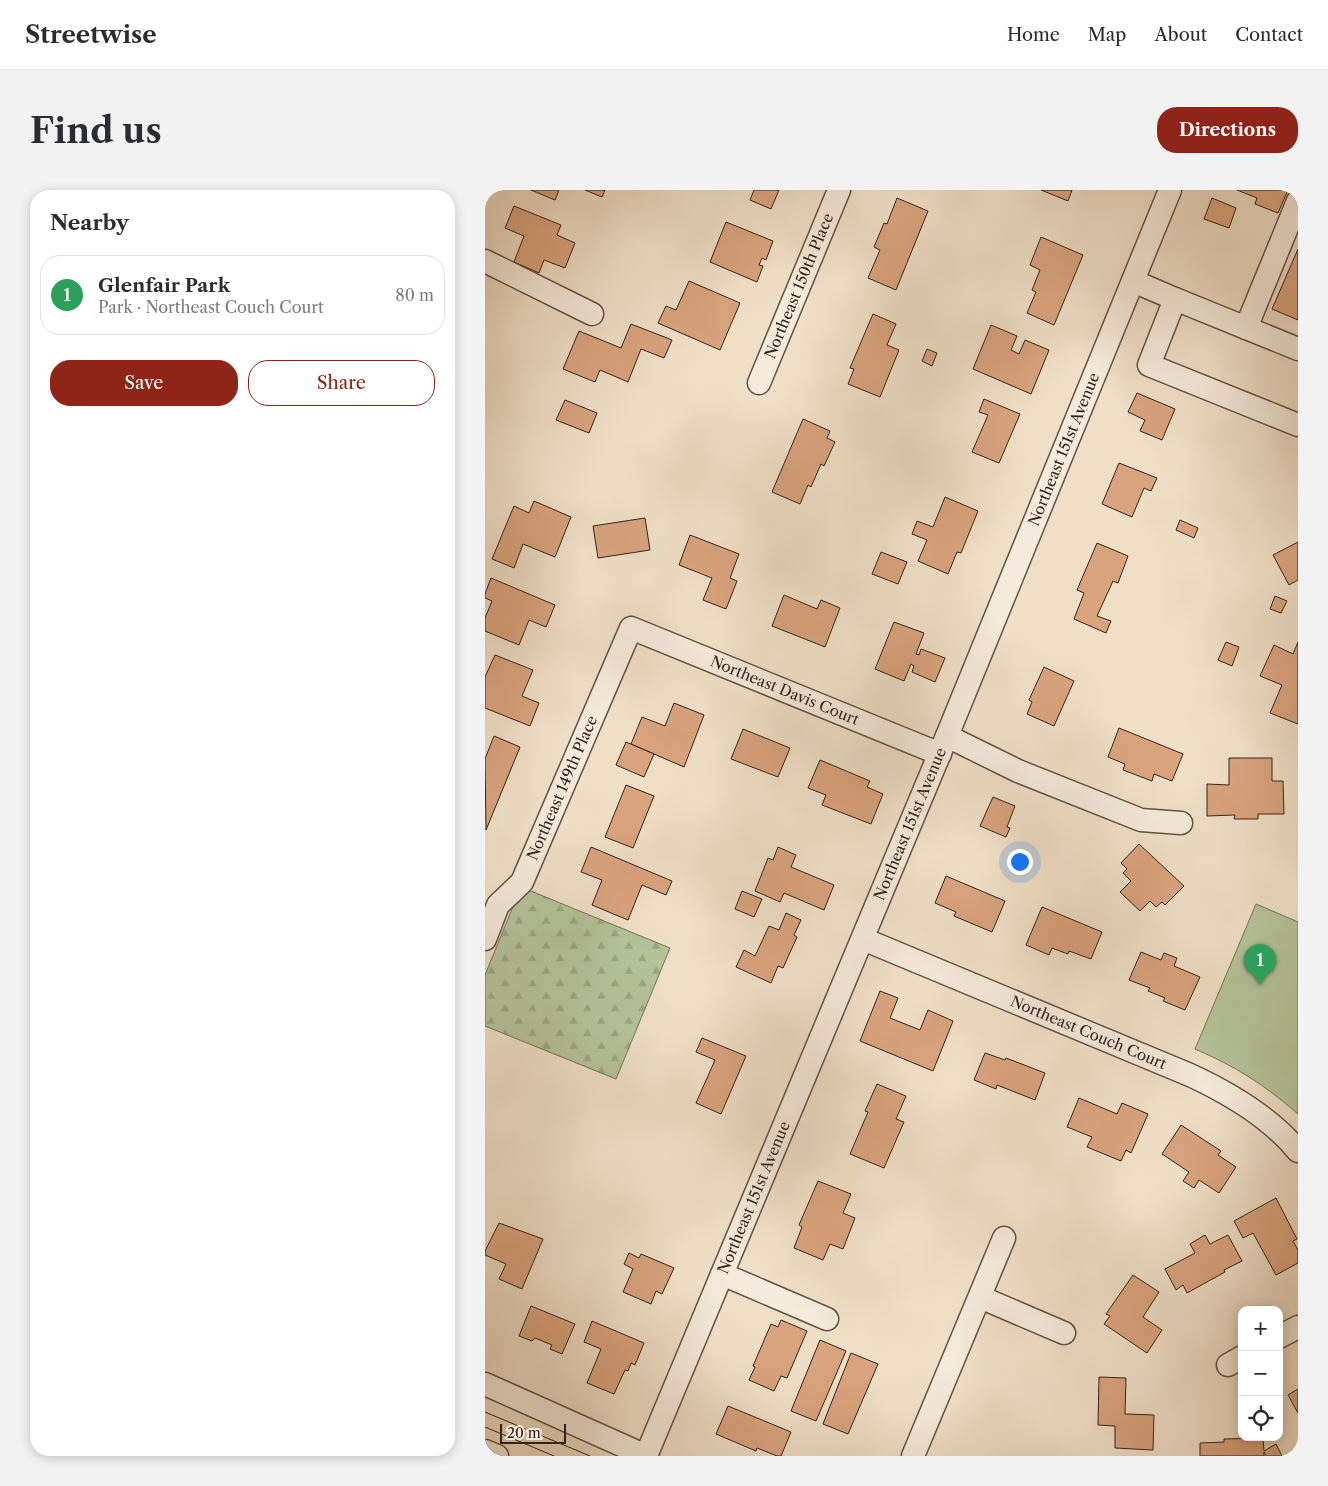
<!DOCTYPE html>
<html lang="en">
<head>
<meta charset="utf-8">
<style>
	:root { --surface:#fff; --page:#f2f2f3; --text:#2b2b33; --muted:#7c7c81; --line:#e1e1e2; --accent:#8f2418 }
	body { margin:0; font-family:"Libre Caslon Text",serif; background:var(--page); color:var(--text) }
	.controls { position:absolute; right:15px; bottom:15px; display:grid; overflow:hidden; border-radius:10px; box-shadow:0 2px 12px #0003 }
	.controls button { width:45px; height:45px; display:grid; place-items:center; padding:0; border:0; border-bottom:1px solid var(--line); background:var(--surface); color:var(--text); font:25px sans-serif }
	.scale { position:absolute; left:15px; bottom:12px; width:66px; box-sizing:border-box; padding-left:5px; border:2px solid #342319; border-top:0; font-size:14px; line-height:18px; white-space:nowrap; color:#342319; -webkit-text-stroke:4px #f5eadb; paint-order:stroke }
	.you { position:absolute; left:534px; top:671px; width:18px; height:18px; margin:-12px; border:4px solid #fff; border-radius:50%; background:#1a73e8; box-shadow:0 0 0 8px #1a73e833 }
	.badge { display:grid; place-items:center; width:32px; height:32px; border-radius:50%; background:var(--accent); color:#fff; font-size:16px; font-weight:700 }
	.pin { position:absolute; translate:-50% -41px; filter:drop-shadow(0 1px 2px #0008) }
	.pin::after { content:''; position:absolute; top:26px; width:18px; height:15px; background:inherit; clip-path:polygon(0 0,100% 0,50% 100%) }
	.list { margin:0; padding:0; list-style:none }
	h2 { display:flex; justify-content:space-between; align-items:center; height:65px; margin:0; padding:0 20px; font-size:21px }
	h2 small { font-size:16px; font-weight:400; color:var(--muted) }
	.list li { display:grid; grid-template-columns:32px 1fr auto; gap:15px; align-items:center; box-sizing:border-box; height:80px; margin:0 10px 10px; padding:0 10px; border:1px solid var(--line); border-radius:20px }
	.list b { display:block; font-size:19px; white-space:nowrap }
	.list p { margin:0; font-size:16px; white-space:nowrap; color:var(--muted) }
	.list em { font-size:16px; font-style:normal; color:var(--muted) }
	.actions { display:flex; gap:10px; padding:15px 20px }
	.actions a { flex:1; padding:11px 0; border:1px solid var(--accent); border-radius:20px; text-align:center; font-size:18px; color:var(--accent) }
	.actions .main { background:var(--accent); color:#fff }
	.icon { flex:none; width:28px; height:28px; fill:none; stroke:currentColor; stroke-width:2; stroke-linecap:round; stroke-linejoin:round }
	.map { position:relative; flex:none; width:813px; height:1266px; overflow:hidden; border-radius:20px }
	header { display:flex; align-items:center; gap:30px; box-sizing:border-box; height:70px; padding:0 25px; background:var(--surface); border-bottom:1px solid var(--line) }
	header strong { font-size:24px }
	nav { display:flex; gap:28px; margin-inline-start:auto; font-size:18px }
	.intro { display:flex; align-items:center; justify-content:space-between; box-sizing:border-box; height:120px; padding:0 30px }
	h1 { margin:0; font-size:35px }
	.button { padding:12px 22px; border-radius:20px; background:var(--accent); color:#fff; font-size:18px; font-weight:700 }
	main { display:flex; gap:30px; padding:0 30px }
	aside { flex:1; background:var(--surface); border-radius:20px; box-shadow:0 2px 12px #0003 }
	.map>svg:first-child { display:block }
	.forest { fill:url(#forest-firs); stroke:#747359 }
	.park { fill:#b5c399; stroke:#747359 }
	.building { fill:#d9a37e; stroke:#342319 }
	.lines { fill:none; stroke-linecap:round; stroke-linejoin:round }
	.minor-casing { stroke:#635244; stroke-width:25 }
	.minor { stroke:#f5eadb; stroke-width:22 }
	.tram { stroke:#342319; stroke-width:1 }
	.labels { text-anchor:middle; stroke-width:5; stroke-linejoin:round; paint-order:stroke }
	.street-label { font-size:15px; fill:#342319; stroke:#f5eadb }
</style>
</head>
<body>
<header>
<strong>Streetwise</strong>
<nav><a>Home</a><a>Map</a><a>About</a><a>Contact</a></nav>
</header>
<div class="intro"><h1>Find us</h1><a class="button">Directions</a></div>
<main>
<aside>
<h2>Nearby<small></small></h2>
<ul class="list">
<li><span class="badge" style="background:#2e9e5b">1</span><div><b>Glenfair Park</b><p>Park · Northeast Couch Court</p></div><em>80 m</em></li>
</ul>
<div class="actions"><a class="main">Save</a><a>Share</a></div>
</aside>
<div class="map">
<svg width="813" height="1266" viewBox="0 0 813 1266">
	<defs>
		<pattern id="forest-firs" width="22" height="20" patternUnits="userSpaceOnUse" patternTransform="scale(1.25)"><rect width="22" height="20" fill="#b5c399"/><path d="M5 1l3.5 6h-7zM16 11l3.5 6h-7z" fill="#9ca783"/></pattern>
	</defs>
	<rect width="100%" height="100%" fill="#f0dfc7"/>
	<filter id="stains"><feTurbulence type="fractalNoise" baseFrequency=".004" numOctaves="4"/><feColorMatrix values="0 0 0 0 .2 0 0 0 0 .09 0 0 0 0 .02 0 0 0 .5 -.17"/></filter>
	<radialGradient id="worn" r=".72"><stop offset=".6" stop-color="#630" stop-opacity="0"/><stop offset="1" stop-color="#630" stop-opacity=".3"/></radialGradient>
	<polygon class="forest" points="36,697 185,758 131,889 0,836 0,785"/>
	<path class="park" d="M771 714 813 732V924C780 895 750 876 710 859Z"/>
	<g class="building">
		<polygon points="46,0 74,0 70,10"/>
		<polygon points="100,0 120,0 117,7"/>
		<polygon points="269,0 294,0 286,19 265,10"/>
		<polygon points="556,0 587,0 583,11"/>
		<polygon points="752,0 803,0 793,23 770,14 772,8"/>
		<polygon points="412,8 443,21 411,100 383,88 395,60 389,57 399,33 402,34"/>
		<polygon points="727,8 751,18 744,38 719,29"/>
		<polygon points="29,16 76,35 72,45 90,53 80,78 59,70 54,83 29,72 39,46 20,38"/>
		<polygon points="241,32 288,51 281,70 277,68 274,75 278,76 272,92 225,72"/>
		<polygon points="556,47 598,65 569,135 542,123 551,102 547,100 555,80 545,75"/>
		<polygon points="813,59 813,130 787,119"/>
		<polygon points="204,91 255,113 235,160 173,133 181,116 191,120"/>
		<polygon points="388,124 411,134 402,155 414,160 395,207 363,194 369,179 365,178"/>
		<polygon points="146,134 187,150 179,168 156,159 143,192 115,180 110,192 78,179 94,141 136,158"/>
		<polygon points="506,135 532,146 526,160 534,164 540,150 564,160 546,204 488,179"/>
		<polygon points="442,159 452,163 447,176 437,171"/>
		<polygon points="652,203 690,219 677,250 655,241 660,230 643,222"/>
		<polygon points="499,209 535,224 514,273 487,262 503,225 494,222"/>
		<polygon points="80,210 112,223 104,243 71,230"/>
		<polygon points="318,229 345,241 342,248 350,252 339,276 336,274 326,297 323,295 315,314 287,302"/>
		<polygon points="634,273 672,288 666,301 659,298 647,327 617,314"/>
		<polygon points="460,307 493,321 476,363 472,362 463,384 433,371 442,350 427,344 432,331 448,337"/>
		<polygon points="49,311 86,327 70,367 38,354 29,378 7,369 29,316 44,323"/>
		<polygon points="160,328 165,360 113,368 108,336"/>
		<polygon points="695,330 713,338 709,348 691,340"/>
		<polygon points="205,345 254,364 245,388 252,391 241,419 218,410 227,388 194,375"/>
		<polygon points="813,352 813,390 804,395 788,365"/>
		<polygon points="612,353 643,366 633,393 628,391 612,426 626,431 621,443 589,429 599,403 592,400"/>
		<polygon points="396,362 422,372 413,394 387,384"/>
		<polygon points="6,388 70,415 61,437 44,430 34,455 0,441 0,428 7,411 0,408 0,404"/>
		<polygon points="299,405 332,419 336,410 355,418 340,457 287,436"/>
		<polygon points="790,406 802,411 796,423 785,419"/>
		<polygon points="409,432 439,443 431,464 434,465 436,459 460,468 450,492 427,482 429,476 426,474 419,491 390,479"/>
		<polygon points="741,452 754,457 747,476 733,470"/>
		<polygon points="813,452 813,534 785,523 797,495 775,486 789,455 808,464"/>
		<polygon points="10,465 48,480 37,506 54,513 45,536 0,518 0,487"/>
		<polygon points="559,477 589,491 569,536 542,524 547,512 544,510"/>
		<polygon points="189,513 219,525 199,577 146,554 157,527 180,536"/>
		<polygon points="634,538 698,564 687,591 669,584 667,591 638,580 640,574 623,567"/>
		<polygon points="258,539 305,558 293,587 246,569"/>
		<polygon points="9,546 35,557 1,640 0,569"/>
		<polygon points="141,552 169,564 159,587 131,575"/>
		<polygon points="744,568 787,568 787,591 798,591 799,624 773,624 773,629 749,629 750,625 722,626 722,594 744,595"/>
		<polygon points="335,570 385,591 382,597 398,604 386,634 337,615 341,605 323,598"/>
		<polygon points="141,595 169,606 148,658 120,647"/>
		<polygon points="508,607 530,616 522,637 525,638 521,647 495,636"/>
		<polygon points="654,654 699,696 680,715 677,712 671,717 665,711 655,721 635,702 646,691 638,683 642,679 636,673"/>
		<polygon points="106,657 187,691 181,705 157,695 143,730 107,715 117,690 96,682"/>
		<polygon points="293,657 311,665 306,677 349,695 339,720 299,703 295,712 270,701 283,668 288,670"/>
		<polygon points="461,686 520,711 507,742 469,726 471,722 450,713"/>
		<polygon points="257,701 277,709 269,727 250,719"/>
		<polygon points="557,717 617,742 606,769 584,761 583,764 567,758 564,765 541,755"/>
		<polygon points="301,723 316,730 309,745 312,747 298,778 293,776 286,793 251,777 259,760 270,766 284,736 294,740"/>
		<polygon points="656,762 676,770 679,763 692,768 689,776 715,787 700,820 678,811 680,808 663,801 665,798 644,790"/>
		<polygon points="395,801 413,808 405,828 435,840 443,820 468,831 448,881 375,851"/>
		<polygon points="217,848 261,866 236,924 211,913 230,870 211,862"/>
		<polygon points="500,863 520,870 521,868 560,883 550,910 512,895 511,899 489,890"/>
		<polygon points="392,894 421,906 411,929 419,932 399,978 365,964 383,922 380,921"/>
		<polygon points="594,908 632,924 637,913 663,924 646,963 641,960 636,971 602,957 607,947 582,937"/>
		<polygon points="696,935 736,961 733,965 751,977 734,1003 714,990 709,998 698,991 704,982 677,964"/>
		<polygon points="333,991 366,1004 358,1023 370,1028 358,1059 345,1054 338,1070 309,1058 317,1037 314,1035"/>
		<polygon points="791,1008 812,1049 808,1051 813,1060 813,1073 791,1085 768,1043 758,1048 749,1031"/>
		<polygon points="14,1033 58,1049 37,1099 14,1089 21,1074 0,1065 0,1061"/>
		<polygon points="720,1045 725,1054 743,1045 757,1071 739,1080 740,1082 702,1103 698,1095 691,1100 680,1079 710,1063 705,1054"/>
		<polygon points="144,1063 154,1068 156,1064 189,1078 177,1104 171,1101 166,1114 138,1102 148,1079 139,1074"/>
		<polygon points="648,1085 674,1102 658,1127 677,1140 662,1163 619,1134 625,1126 621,1124"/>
		<polygon points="46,1116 90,1134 77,1164 65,1159 67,1155 50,1148 47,1151 34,1146"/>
		<polygon points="296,1130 322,1141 302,1188 296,1186 289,1201 264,1190 270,1177 268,1176 286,1134 293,1137"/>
		<polygon points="107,1131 159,1153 150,1175 146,1173 143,1181 140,1180 129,1204 102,1193 116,1159 99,1152"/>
		<polygon points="335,1150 361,1161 331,1231 306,1221"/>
		<polygon points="366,1163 393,1174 363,1244 338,1234"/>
		<polygon points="614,1187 641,1188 640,1224 669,1225 668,1260 630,1258 630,1236 613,1235"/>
		<polygon points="813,1199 813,1223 803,1205"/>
		<polygon points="243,1216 306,1242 296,1266 292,1266 272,1258 271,1261 231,1244"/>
		<polygon points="778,1248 779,1261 791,1254 797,1266 781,1266 779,1262 779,1266 715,1266 715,1253 739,1252 739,1249"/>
	</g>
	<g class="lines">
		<defs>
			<g id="minor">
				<polyline points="0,71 107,124"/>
				<polyline points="648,91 690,109 664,175 813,235"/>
				<polyline points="690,109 813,159"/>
				<polyline points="761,138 813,11"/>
				<path id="s1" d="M274 193 354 0"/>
				<polyline points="462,546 533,581 656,630 696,633"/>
				<path id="s2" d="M0 749 13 715 37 692 146 438 455 564"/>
				<path id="s3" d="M378 749 705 885C744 903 785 927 813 961"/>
				<polyline points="237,1084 342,1129"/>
				<polyline points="495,1107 579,1143"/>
				<polyline points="794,1147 813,1137"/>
				<polyline points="743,1175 757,1167"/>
				<polyline points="0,1194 161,1266"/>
				<polyline points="0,1261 12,1266"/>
				<path id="s4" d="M161 1266 462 546 685 0"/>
				<polyline points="428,1266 519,1048"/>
			</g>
		</defs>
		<use href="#minor" class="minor-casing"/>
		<use href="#minor" class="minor"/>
		<g class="tram">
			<polyline points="0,1222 105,1266"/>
			<polyline points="0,1237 69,1266"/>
		</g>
	</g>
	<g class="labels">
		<g class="street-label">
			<text dy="5" stroke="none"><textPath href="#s1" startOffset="105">Northeast 150th Place</textPath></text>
			<text dy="5" stroke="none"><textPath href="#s4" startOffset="1090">Northeast 151st Avenue</textPath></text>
			<text dy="5" stroke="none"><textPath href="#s2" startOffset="512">Northeast Davis Court</textPath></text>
			<text dy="5" stroke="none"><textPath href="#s2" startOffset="172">Northeast 149th Place</textPath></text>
			<text dy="5" stroke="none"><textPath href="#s4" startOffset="685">Northeast 151st Avenue</textPath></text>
			<text dy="5" stroke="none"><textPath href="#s3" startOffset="244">Northeast Couch Court</textPath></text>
			<text dy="5" stroke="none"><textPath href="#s4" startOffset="280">Northeast 151st Avenue</textPath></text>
		</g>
	</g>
	<rect width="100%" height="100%" filter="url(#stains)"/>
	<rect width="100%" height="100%" fill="url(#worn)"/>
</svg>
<div class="controls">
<button>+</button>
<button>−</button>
<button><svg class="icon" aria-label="locate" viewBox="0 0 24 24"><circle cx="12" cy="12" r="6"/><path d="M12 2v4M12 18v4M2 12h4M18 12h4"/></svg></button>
</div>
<div class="scale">20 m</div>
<div class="you"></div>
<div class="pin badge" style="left:775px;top:795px;background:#2e9e5b">1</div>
</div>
</main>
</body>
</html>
